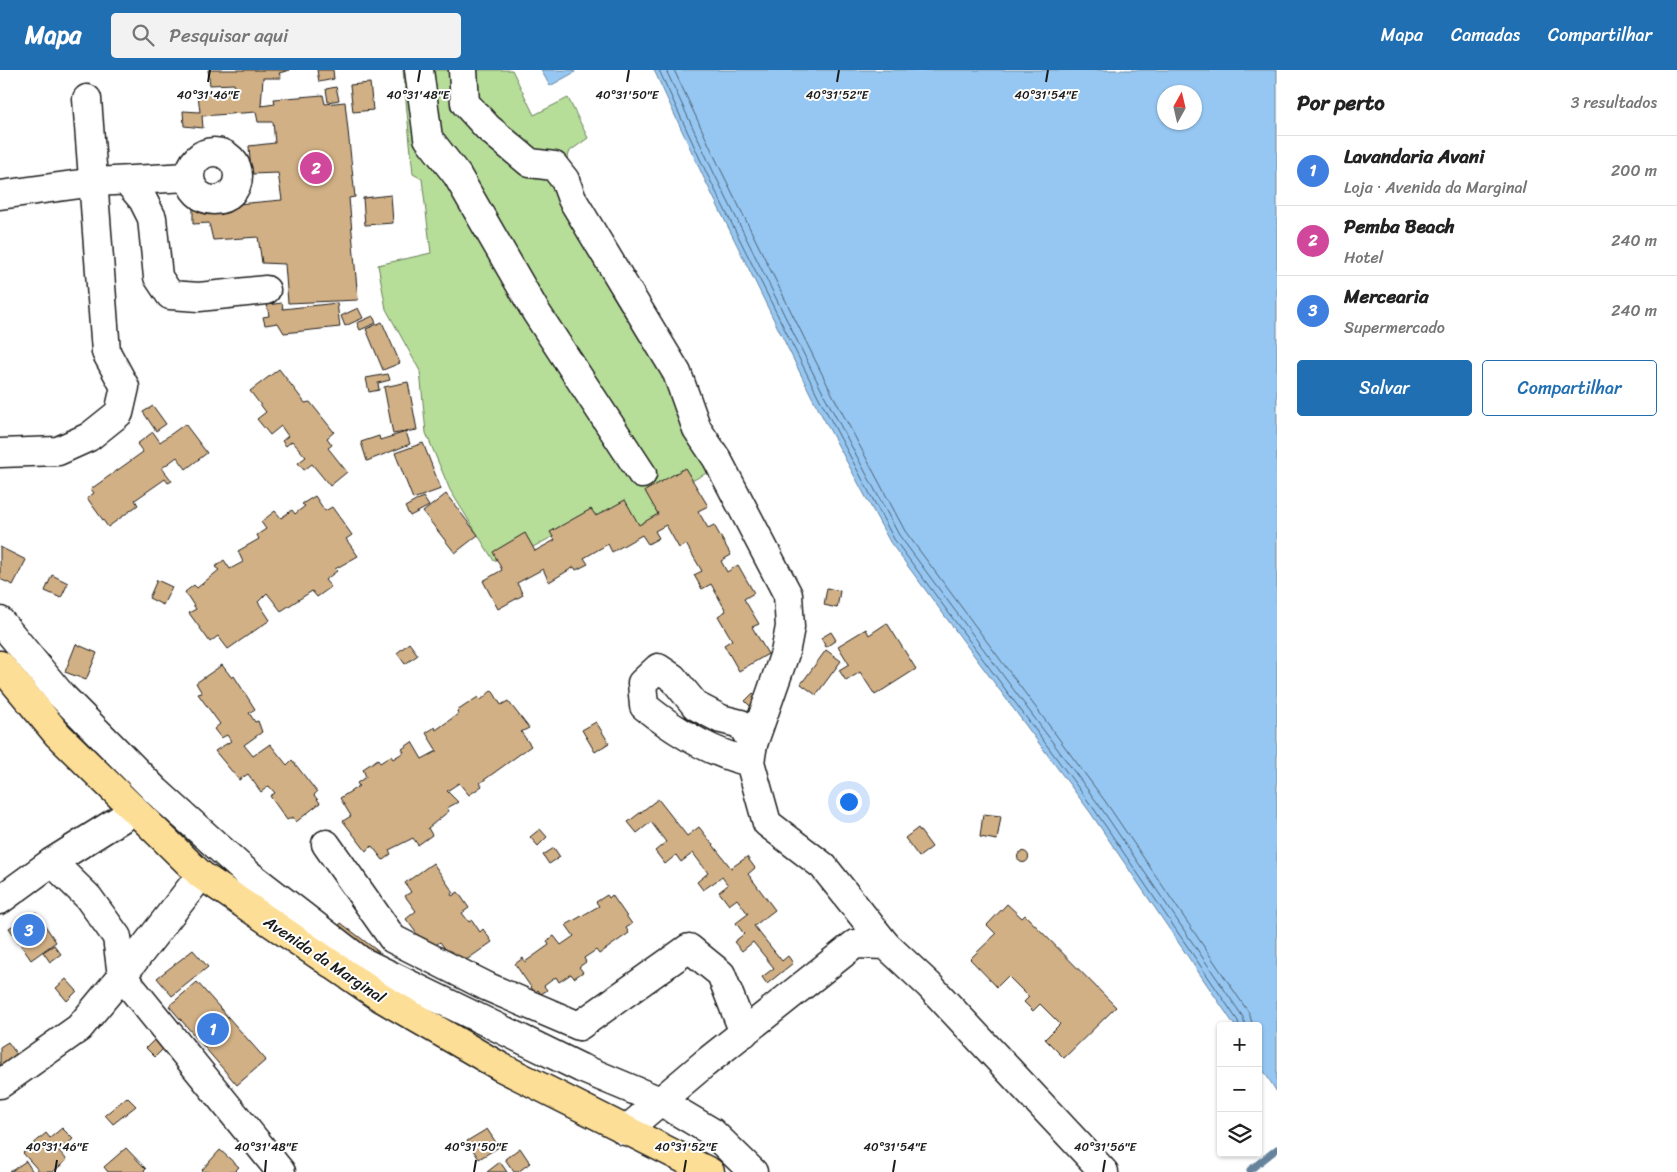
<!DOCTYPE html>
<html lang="pt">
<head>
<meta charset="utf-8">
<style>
	:root { --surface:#fff; --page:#f2f2f2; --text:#222; --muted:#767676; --line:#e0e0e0; --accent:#1f6fb2 }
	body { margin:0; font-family:Sriracha,sans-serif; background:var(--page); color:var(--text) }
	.controls { position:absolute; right:15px; bottom:15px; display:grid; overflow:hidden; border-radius:5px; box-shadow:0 1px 4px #0004 }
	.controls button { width:45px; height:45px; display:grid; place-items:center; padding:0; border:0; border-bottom:1px solid var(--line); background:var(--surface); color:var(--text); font:25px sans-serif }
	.compass { position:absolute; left:1157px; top:15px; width:45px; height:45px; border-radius:50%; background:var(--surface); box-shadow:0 1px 4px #0004; rotate:8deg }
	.you { position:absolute; left:848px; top:731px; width:18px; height:18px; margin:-12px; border:4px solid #fff; border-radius:50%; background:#1a73e8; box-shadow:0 0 0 8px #1a73e833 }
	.badge { display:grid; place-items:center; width:32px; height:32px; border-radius:50%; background:var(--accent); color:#fff; font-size:16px; font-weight:700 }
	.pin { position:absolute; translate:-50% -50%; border:2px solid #fff; box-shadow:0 1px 5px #0006 }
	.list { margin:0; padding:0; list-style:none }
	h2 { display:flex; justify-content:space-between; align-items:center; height:65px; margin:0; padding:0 20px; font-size:21px }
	h2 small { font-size:16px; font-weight:400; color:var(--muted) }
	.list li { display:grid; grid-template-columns:32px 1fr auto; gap:15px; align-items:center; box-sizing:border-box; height:70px; padding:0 20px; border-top:1px solid var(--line) }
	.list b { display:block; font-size:19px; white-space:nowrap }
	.list p { margin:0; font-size:16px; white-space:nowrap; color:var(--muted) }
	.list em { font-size:16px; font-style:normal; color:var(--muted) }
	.actions { display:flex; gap:10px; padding:15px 20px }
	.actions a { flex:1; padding:11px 0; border:1px solid var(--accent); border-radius:5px; text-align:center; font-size:18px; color:var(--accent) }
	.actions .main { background:var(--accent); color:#fff }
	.icon { flex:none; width:28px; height:28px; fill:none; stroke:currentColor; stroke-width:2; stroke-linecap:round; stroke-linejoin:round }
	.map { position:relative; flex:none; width:1277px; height:1102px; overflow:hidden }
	header { display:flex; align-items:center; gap:30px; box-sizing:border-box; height:70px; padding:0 25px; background:var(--accent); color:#fff }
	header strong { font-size:24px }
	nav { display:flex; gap:28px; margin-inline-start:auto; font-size:18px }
	.search { width:350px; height:45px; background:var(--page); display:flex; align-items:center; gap:12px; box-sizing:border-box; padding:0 18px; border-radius:5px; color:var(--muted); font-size:19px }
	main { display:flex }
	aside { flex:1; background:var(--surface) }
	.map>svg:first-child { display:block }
	.green { fill:#b6de99; stroke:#697d5a }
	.water { fill:#96c7f2; stroke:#65839c; fill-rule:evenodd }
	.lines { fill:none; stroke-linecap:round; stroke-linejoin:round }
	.shore { stroke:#4d6072; stroke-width:1 }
	.stream { stroke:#65839c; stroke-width:7 }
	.building { fill:#d2b085; stroke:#1c1c1c }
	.minor-casing { stroke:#1c1c1c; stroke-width:31 }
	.major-casing { stroke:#1c1c1c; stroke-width:31 }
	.minor { stroke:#fff; stroke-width:28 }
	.major { stroke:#fdde96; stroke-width:28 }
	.ticks { fill:none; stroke:#1c1c1c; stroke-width:2 }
	.labels { text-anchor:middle; stroke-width:4; stroke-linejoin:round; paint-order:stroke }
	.street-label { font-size:16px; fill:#1c1c1c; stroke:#fff }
	.ticks-label { font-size:12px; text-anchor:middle; fill:#1c1c1c; stroke:#fff; stroke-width:4; stroke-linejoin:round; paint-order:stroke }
</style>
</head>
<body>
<header>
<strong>Mapa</strong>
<div class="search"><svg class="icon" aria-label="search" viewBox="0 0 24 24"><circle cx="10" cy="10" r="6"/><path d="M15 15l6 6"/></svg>Pesquisar aqui</div>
<nav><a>Mapa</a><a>Camadas</a><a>Compartilhar</a></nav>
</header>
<main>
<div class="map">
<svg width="1277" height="1102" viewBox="0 0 1277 1102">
	<rect width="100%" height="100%" fill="#fff"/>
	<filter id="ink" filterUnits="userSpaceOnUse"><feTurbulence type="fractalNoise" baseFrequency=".02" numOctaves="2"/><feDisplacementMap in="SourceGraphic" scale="10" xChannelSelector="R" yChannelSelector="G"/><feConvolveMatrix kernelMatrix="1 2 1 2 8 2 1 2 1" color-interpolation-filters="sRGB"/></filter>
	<g filter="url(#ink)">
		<polygon class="green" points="403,0 512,0 534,45 568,28 588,68 570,81 558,113 612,225 718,397 652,432 662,450 641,460 600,450 596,444 531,478 527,473 494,491 450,420 426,363 420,301 386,239 378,195 431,183 422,109 413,104"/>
		<g class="water">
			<polygon points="541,0 574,0 575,2 550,16"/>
			<path d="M654 0H1277V1022L1258 992V956H1235L1090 742 890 472 812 327 703 106ZM1164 22H1194V52H1164Z"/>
		</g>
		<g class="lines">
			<g class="shore">
				<polyline points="659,0 707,104 817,324 894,469 1094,739 1238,951 1239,956"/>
				<polyline points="666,0 713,101 822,321 899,465 1099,735 1243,947 1245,956"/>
				<polyline points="674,0 720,98 829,318 905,461 1105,731 1249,943 1253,956"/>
			</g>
			<polyline class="stream" points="1250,1100 1277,1079"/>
		</g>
		<g class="building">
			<polygon points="208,0 290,0 279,3 281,8 263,8 261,36 275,34 274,29 323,25 325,34 345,32 355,127 349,128 358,230 288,233 285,194 262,193 258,167 213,170 209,153 193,154 193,138 282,130 278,103 251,104 249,76 275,73 273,52 258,52 256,42 202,46 203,58 184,56 183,41 200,42 198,25 236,23 234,14 210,15"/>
			<polygon points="317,0 333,0 334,9 319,12"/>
			<polygon points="370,13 373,40 353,42 350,15"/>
			<polygon points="336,17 339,30 328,32 326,19"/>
			<polygon points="391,125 393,153 365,155 363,128"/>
			<polygon points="282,233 283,239 337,233 340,257 284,263 278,253 265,255 263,247 269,246 267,235"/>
			<polygon points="358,238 363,248 345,256 341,246"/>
			<polygon points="373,246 376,253 360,260 357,253"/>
			<polygon points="382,252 400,293 383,300 366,259"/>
			<polygon points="279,299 305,333 310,332 334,362 327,368 332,375 328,378 347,402 330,416 312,394 304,400 298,393 306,387 292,371 286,376 282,371 288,366 281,356 270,365 257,349 266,342 250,321"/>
			<polygon points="388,304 390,310 378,313 379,320 369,322 366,308"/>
			<polygon points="408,312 417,360 393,364 384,317"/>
			<polygon points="153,336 166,354 156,361 143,342"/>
			<polygon points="185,354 207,383 186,399 177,387 162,398 172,411 168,413 165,409 135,430 138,435 108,457 87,428 94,423 91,419 143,382 137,374 153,362 160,372"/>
			<polygon points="406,362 410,374 367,391 361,372 379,366 380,370"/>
			<polygon points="423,373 441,419 413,429 395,383"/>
			<polygon points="685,398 708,436 698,441 708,458 714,455 731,485 721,491 727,502 738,495 754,523 744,529 759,554 752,557 768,584 739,601 724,575 732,570 718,546 726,541 711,514 702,519 694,505 702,501 686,474 679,478 666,455 655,461 659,468 648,474 642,465 612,482 608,474 584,488 588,494 576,500 574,497 549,512 543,499 517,513 523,525 498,539 483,511 502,500 493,482 525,463 535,481 555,470 550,462 591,439 596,446 625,430 639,455 658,444 645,421"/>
			<polygon points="446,424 478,465 455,483 423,442"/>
			<polygon points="315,426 325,441 332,437 352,465 346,469 358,486 335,499 337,501 325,510 331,517 317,527 312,521 281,541 267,523 258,532 270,550 228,579 218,566 210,572 189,543 196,539 185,522 194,515 197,518 219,500 215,497 224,490 230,499 243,492 238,481 259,469 257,465 266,459 261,452 275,441 281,448 292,440 295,444 305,436 302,434"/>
			<polygon points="423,427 429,436 410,446 405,437"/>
			<polygon points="0,477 26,490 13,515 0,509"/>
			<polygon points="52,505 68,513 61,528 45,521"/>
			<polygon points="157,510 172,517 163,535 149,528"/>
			<polygon points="827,518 840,521 837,538 824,535"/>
			<polygon points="887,553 916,599 875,625 860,602 846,611 839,600 849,594 838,576 866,559 869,565"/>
			<polygon points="831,562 836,570 826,577 821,568"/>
			<polygon points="409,573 418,585 405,594 397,583"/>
			<polygon points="76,574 97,583 86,610 65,602"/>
			<polygon points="826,580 841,591 816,625 801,614"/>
			<polygon points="222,595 232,608 234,606 255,639 249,643 255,652 258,651 262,662 244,675 253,686 270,674 287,695 292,690 317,722 314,725 320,733 296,752 293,747 287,750 270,726 275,723 269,716 261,722 248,704 239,710 215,681 231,671 227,665 221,668 214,659 220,654 198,624 202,623 196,613"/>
			<polygon points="492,620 501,635 508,631 529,658 521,662 531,676 480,713 482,716 469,725 459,713 447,721 458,732 447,738 449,741 428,758 432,765 418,775 413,768 389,780 391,784 383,790 372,776 366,781 343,751 351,746 340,728 359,716 357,713 366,707 363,699 378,689 380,693 391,686 393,689 404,682 402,679 412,672 422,689 437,681 426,663 435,657 436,660 458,644 457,641 478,627 481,630"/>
			<polygon points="753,623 761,631 753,639 745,631"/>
			<polygon points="596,652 609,673 595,682 582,660"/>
			<polygon points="658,729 687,766 699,757 731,798 747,787 755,798 748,804 775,840 754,856 782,891 788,886 793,893 767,914 762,907 774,898 753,872 742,881 734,872 744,864 736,853 748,844 737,829 729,835 719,822 728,815 722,807 703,820 697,812 708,803 693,783 681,792 676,785 665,794 655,781 666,772 651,752 637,763 628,752"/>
			<polygon points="983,744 1001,746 997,770 980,767"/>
			<polygon points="918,758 932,777 919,787 905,768"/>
			<polygon points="540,759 547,767 538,776 530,767"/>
			<polygon points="554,778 560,787 549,794 543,785"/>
			<circle cx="1023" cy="787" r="5.5"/>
			<polygon points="433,793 453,822 451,824 452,826 458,822 469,838 462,843 469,852 472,850 480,862 483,859 492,872 462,893 456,893 440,872 429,880 406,849 416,841 405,826 411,822 405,813"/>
			<polygon points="607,825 609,828 612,825 632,854 626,858 629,863 599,884 596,880 584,888 586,892 579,897 583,902 574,908 571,904 559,912 556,907 544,916 547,920 541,924 538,920 535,923 515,894 523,888 525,892 549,875 547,871 554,866 561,875 574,866 566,855 599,836 596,832"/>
			<polygon points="1007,834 1022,848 1025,845 1116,937 1064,988 1045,969 1060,954 1040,934 1033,941 1024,932 1029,927 1008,906 997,917 970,889 996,864 987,855"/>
			<polygon points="36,842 56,872 31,890 9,858"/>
			<polygon points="341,853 379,882 372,892 333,863"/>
			<polygon points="54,875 61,884 50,892 43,882"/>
			<polygon points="193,880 208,897 172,926 157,908"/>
			<polygon points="66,909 77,921 67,931 56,918"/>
			<polygon points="197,912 266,990 237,1015 169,936"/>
			<polygon points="157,967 166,976 155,987 146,978"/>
			<polygon points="8,972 25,996 0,1009 0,977"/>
			<polygon points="127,1027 136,1036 113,1054 105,1045"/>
			<polygon points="62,1058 73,1069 59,1081 67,1090 53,1102 40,1102 23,1083 46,1063 50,1068"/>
			<polygon points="487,1059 499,1077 479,1089 467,1071"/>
			<polygon points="126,1078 146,1099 143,1102 108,1102 104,1097"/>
			<polygon points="520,1078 530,1093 518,1102 514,1102 505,1089"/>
			<polygon points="220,1080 239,1097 234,1102 204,1102 202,1100"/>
			<polygon points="26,1091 33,1102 10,1102"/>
			<polygon points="500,1092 507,1102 487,1102"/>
		</g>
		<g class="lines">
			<defs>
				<g id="minor">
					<polyline points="419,0 428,68 457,105 536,242 642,404"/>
					<polyline points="463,0 465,33 488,58 530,93 554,96 565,110 572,129 677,303 697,359 717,389 788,525 790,557 785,583 753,674"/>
					<circle cx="214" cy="106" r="24"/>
					<polyline points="127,111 143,130 152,148 158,207 170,225 199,227 266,220"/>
					<polyline points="0,125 95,112 188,107"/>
					<polyline points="0,383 58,381 89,367 119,343 125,317 106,282 87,29"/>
					<polyline points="0,551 61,625 156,721 247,803 361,891 581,998 660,1031 712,1062 753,1102"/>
					<path d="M750 692C710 683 675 661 644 636L642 613 658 598 673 608 696 636 721 649 741 654 753 674 750 692 767 753 823 796 886 875"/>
					<polyline points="135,740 52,792 88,827 117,867 122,906 281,1102"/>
					<polyline points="326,774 393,869 488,917 579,956 689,878 721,904 744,963"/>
					<polyline points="0,830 52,792"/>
					<polyline points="0,1014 79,958 122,906 201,805"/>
					<polyline points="625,1061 704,994 855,874 886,875 929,915 1104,1102"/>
				</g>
				<polyline id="major" points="0,595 58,665 201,805 380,927 501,997 710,1102"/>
			</defs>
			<use href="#minor" class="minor-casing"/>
			<use href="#major" class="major-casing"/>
			<use href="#minor" class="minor"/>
			<use href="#major" class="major"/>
		</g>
	</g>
	<path class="ticks" d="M208 12 210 0M418 12 420 0M627 12 629 0M837 12 839 0M1046 12 1048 0M55 1102 57 1090M265 1102 266 1090M474 1102 476 1090M684 1102 686 1090M893 1102 895 1090M1103 1102 1105 1090"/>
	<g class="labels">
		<g class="street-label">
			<text transform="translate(325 889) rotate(34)" y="6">Avenida da Marginal</text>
		</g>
	</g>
	<g class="ticks-label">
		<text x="208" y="29">40°31'46"E</text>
		<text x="418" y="29">40°31'48"E</text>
		<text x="627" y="29">40°31'50"E</text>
		<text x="837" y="29">40°31'52"E</text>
		<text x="1046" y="29">40°31'54"E</text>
		<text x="57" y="1081">40°31'46"E</text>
		<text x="266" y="1081">40°31'48"E</text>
		<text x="476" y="1081">40°31'50"E</text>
		<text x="686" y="1081">40°31'52"E</text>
		<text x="895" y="1081">40°31'54"E</text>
		<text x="1105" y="1081">40°31'56"E</text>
	</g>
</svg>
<div class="controls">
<button>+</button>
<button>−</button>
<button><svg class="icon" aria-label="layers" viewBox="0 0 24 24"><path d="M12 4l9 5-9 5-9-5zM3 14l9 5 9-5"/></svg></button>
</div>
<svg class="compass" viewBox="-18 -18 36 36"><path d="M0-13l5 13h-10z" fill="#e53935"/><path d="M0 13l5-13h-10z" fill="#767676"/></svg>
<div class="you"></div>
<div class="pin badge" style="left:213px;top:959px;background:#3f7fe0">1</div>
<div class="pin badge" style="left:316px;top:98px;background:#d1479c">2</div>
<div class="pin badge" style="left:29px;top:860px;background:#3f7fe0">3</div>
</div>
<aside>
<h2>Por perto<small>3 resultados</small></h2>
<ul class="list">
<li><span class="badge" style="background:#3f7fe0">1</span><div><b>Lavandaria Avani</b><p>Loja · Avenida da Marginal</p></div><em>200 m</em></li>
<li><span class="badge" style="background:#d1479c">2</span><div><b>Pemba Beach</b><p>Hotel</p></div><em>240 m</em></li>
<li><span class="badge" style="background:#3f7fe0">3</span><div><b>Mercearia</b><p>Supermercado</p></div><em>240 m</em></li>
</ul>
<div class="actions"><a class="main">Salvar</a><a>Compartilhar</a></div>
</aside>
</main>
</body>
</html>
